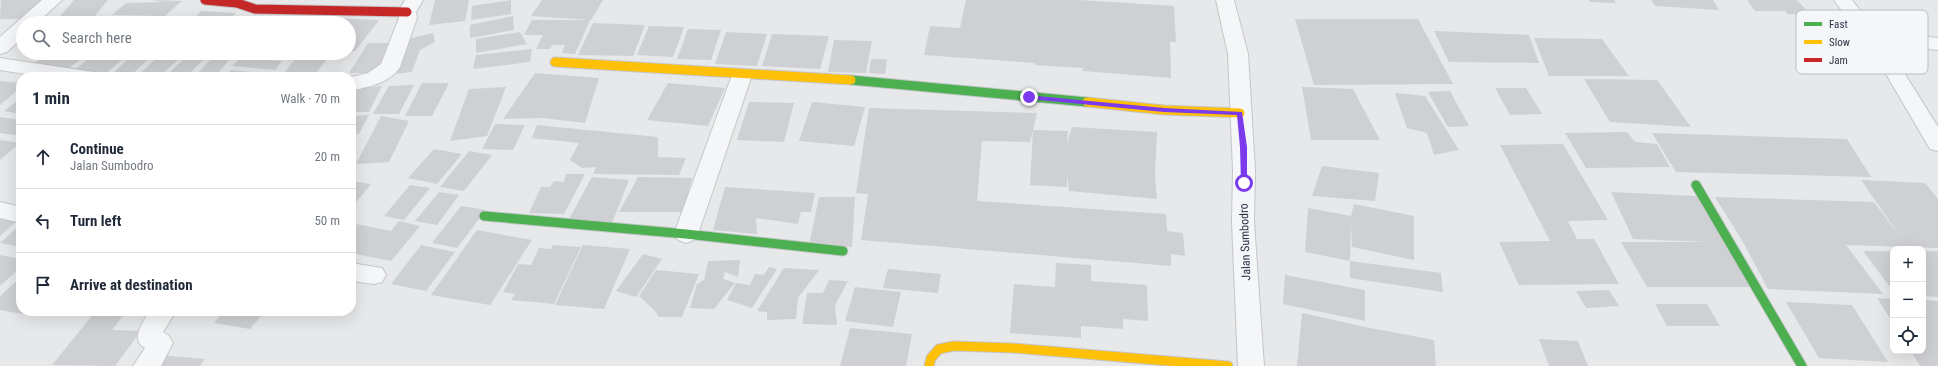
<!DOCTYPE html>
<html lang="en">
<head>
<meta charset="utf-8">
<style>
	:root { --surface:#fff; --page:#f2f2f3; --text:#1f2937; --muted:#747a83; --line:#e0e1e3 }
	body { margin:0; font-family:"Roboto Condensed",sans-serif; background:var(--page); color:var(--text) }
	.controls { position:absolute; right:12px; bottom:12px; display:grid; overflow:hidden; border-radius:8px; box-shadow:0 4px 16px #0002 }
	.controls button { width:36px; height:36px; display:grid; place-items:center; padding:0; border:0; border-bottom:1px solid var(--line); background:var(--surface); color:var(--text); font:20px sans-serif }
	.stop { position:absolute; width:12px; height:12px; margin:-9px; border:3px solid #7c3aed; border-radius:50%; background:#fff }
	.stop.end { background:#7c3aed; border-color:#fff; box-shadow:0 1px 4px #0008 }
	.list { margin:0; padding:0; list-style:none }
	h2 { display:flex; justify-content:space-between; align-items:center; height:52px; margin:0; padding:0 16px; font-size:17px }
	h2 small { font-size:13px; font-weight:400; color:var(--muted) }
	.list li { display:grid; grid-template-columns:26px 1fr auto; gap:12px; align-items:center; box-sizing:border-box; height:64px; padding:0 16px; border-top:1px solid var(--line) }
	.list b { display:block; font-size:15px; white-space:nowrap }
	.list p { margin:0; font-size:13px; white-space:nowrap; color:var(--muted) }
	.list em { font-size:13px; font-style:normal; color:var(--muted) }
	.icon { flex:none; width:22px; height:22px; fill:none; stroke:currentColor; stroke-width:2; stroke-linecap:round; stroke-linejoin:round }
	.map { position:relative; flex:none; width:1938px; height:366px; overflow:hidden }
	.search { position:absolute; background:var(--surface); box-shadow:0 4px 16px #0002; left:16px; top:16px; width:340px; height:44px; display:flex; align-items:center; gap:10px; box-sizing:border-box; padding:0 14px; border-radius:22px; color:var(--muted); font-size:15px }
	.panel { position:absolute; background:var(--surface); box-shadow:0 4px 16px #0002; left:16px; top:72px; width:340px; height:244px; border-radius:16px }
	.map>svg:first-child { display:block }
	.building { fill:#ced0d3 }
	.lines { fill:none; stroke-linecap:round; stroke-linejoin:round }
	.street-casing { stroke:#c4c6c8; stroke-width:2 }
	.fast-casing { stroke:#c4c6c8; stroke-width:11 }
	.slow-casing { stroke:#c4c6c8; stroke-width:11 }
	.jam-casing { stroke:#c4c6c8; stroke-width:11 }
	.street { fill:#f5f6f7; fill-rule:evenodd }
	.fast { stroke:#4caf50; stroke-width:9 }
	.slow { stroke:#ffc107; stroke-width:9 }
	.jam { stroke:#c62828; stroke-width:9 }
	.route { fill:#7c3aed }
	.labels { text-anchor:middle; stroke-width:3.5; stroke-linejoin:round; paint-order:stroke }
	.street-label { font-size:12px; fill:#2b3445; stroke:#f4f6f9 }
	.key { fill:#f4f6f9; stroke:#b8bcc3; stroke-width:1 }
	.key-label { font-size:11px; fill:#2b3445 }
</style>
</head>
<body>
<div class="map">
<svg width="1938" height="366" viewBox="0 0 1938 366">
	<rect width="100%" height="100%" fill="#e6e8ea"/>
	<g class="building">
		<polygon points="1,0 42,0 21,19 0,19"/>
		<polygon points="74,0 108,0 93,18 57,20"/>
		<polygon points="152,0 182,1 165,16 112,15 126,3 163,2"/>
		<polygon points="435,0 469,0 465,21 429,25"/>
		<polygon points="511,0 511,14 471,20 472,6"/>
		<polygon points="542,0 603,0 591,20 531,16"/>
		<polygon points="966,0 1080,0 1174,6 1176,42 1170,42 1171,78 1083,71 1083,68 1035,65 1035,63 924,55 930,26 960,28"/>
		<polygon points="1589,0 1614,0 1616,3 1590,2"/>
		<polygon points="1651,0 1713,0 1719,10 1655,6"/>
		<polygon points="1747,0 1797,0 1810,14 1787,14 1786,11 1755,11"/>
		<polygon points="201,11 236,13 227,23 190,23"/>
		<polygon points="513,16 514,30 470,38 470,25"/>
		<polygon points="265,17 287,18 283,23 260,23"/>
		<polygon points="295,18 323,18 320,23 291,23"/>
		<polygon points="332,18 379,20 355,51 349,51 349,23 328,23"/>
		<polygon points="1295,19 1418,19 1453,84 1314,85"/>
		<polygon points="532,20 590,20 575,54 562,53 565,45 552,45 550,49 536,49 543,35 524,35"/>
		<polygon points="593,23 645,25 633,56 578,55"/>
		<polygon points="649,26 684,27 673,57 637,55"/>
		<polygon points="688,29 721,30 711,60 677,59"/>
		<polygon points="1434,31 1529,35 1539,63 1449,62"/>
		<polygon points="520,32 527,44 476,53 476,39"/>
		<polygon points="726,32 767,34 757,66 715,64"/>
		<polygon points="433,33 435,42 420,50 412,72 396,74 408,39"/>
		<polygon points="772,34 829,36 820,69 762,66"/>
		<polygon points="1534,38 1602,39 1629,76 1549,76"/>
		<polygon points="834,40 872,41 866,73 828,72"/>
		<polygon points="368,43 392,43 374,73 349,73"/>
		<polygon points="532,49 530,62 473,69 476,55"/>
		<polygon points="48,53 89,53 69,68 34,63"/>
		<polygon points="95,53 99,53 125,57 105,74 75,70"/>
		<polygon points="135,53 153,55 129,77 110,76"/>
		<polygon points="161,54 182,56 159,77 136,77"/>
		<polygon points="188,55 206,57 186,77 165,77"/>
		<polygon points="213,57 231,58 214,77 194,77"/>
		<polygon points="297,57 327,59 313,77 281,77"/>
		<polygon points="240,58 282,61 275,70 232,66"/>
		<polygon points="871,59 887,59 885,74 869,73"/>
		<polygon points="231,70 273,74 271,77 225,77"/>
		<polygon points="535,73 599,78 585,123 542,118 503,119"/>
		<polygon points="1584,79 1657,80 1691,127 1610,122"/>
		<polygon points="0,81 21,83 21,87 0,105"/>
		<polygon points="422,83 449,83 432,116 405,116"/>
		<polygon points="668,83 725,88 708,126 647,120"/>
		<polygon points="414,85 399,114 373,114 389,86"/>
		<polygon points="382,86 369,112 351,112 351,89"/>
		<polygon points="506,87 487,136 450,141 469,89"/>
		<polygon points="1302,87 1353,89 1380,140 1311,140"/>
		<polygon points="1495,88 1526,88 1542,114 1510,115"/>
		<polygon points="1450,91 1469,126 1448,127 1428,92"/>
		<polygon points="1395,93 1425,96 1459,150 1434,155 1427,133 1407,128"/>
		<polygon points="21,98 21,114 4,111"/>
		<polygon points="749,102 794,103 784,142 737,140"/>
		<polygon points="812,102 865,107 854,146 799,141"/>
		<polygon points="869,108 1037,113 1033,130 1068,131 1067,144 1072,127 1157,132 1155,174 1157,199 1069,191 1067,174 1067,187 1030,185 1033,130 1030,142 982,141 977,201 1166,214 1167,231 1183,233 1185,256 1171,254 1171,266 861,240 868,194 856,193"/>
		<polygon points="369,115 359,134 351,135 351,116"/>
		<polygon points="381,116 409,121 389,162 356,164"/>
		<polygon points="0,117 21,120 21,136 0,133"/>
		<polygon points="495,124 525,125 513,150 482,149"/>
		<polygon points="537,125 658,137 658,157 686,158 679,175 593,174 596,167 582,168 570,160 579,143 532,138"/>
		<polygon points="1627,132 1635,142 1657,144 1670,167 1586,168 1565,133"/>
		<polygon points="1652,133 1847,139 1871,177 1676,172"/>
		<polygon points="0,140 20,143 0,160"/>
		<polygon points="1563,144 1608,220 1568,221 1577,239 1594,239 1619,284 1519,285 1499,242 1550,241 1500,145"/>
		<polygon points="434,149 462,154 437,184 408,178"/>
		<polygon points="469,151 492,155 464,191 440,187"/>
		<polygon points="1322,166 1379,173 1375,201 1312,196"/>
		<polygon points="566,174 585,174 564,214 529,213 541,187 550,187 554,181 564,182"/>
		<polygon points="592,177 629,180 612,223 569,219"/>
		<polygon points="638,177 692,178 683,212 619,212"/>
		<polygon points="1861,180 1925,183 1938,199 1938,248 1846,245 1883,294 1768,289 1743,242 1715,197 1874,202 1902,239"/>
		<polygon points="351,181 371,184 353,206 351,206"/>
		<polygon points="410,185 430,188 404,220 384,216"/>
		<polygon points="725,187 815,193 811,212 801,212 798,224 756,218 757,234 713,230"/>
		<polygon points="439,192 459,195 437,225 415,221"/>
		<polygon points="1611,192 1696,196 1750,287 1647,287 1621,242 1709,242 1633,239"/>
		<polygon points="819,197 855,197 852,247 809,245"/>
		<polygon points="1354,204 1414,216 1414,260 1352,247 1351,223 1350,261 1305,252 1308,208 1351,216"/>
		<polygon points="0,205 21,208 21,217 0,236"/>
		<polygon points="461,206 486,210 457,248 432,243"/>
		<polygon points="399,221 420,226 391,261 351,253 351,223 391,231"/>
		<polygon points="21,224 21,247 0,243"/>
		<polygon points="477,230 532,240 490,305 431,295"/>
		<polygon points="421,245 455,252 426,291 391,284"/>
		<polygon points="553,245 581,247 554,304 511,300 515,294 503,292 518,264 531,265 539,248 551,249"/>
		<polygon points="583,245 630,249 604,309 555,305"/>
		<polygon points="1863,251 1893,251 1893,291"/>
		<polygon points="1923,251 1938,251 1938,297 1923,296"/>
		<polygon points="643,254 662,259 636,297 616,291"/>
		<polygon points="0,255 21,259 21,267 0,286"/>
		<polygon points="740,260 738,277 725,272 723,279 735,283 714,309 690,308 697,284 704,280 708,261"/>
		<polygon points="1350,261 1441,273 1443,292 1350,278"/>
		<polygon points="1056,263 1091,265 1091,281 1147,285 1148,321 1123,319 1123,329 1081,326 1081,338 1010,333 1014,284 1055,287"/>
		<polygon points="769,267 777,269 752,308 727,300 736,283 750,285 755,274 764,275"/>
		<polygon points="784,268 819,270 798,298 796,319 767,320 767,312 757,311"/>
		<polygon points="888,269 941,274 938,293 883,288"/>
		<polygon points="656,270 699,274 682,317 659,317 655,311 639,296"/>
		<polygon points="1285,275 1365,290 1365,321 1283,304"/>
		<polygon points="21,277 21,311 25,311 22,314 0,310 0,296"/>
		<polygon points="829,280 848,281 835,305 837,325 802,324 807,293 823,293"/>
		<polygon points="855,287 901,292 893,327 845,321"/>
		<polygon points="1609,290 1619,306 1586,308 1576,291"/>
		<polygon points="1877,298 1893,299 1893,323"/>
		<polygon points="1923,300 1938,301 1938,366 1920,366 1911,351 1923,351"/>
		<polygon points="1786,302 1852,305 1888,362 1819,358"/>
		<polygon points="1655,304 1707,304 1720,326 1667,326"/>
		<polygon points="183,311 212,311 210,315"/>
		<polygon points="224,311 265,311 250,329 214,323"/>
		<polygon points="95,312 125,313 112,330 141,331 115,366 52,365"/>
		<polygon points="1302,313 1365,327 1434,340 1436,366 1297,366"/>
		<polygon points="850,328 912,334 906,366 840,366"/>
		<polygon points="1539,339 1578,341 1588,366 1549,366"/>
		<polygon points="159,355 205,359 200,366 150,366"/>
	</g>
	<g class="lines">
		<defs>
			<g id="street">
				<polygon points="42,0 62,0 37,23 23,23 23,37 7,52 0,54 0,37"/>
				<path d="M405 0H423L416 12 417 18 400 67C389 84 369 86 351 91V77L368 73 381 64 399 18 398 12Z"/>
				<polygon points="1216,0 1234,0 1248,54 1255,170 1254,222 1264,366 1238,366 1232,222 1233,170 1228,54"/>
				<polygon points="1834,0 1852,0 1876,31 1938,38 1938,50 1886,44 1938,127 1938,151 1930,149 1876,57"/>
				<polygon points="0,58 87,71 94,72 97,77 44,77 0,70"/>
				<polygon points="742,69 749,70 752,75 698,234 694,240 686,243 678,240 674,234 732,75 735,70"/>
				<polygon points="0,202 21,207 21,223 0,218"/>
				<polygon points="351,263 382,268 386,275 382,282 374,284 351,281"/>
				<path d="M150 311H176L163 332 169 336 173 343 161 366H133L145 348C129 340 144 320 150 311Z"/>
			</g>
			<g id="fast">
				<polyline points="851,80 1087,102"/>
				<polyline points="1696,185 1802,366"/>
				<polyline points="484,216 686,234 843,251"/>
			</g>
			<g id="slow">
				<polyline points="555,62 851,80"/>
				<polyline points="1087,102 1164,110 1240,113"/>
				<polyline points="929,366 931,358 939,349 954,346 1012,348 1228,366"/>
			</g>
			<polyline id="jam" points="205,0 237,3 255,9 407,12"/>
		</defs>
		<use href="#street" class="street-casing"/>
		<use href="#fast" class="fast-casing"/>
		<use href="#slow" class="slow-casing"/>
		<use href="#jam" class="jam-casing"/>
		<use href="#street" class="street"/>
		<use href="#fast" class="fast"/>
		<use href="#slow" class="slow"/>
		<use href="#jam" class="jam"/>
	</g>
	<polygon class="route" points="1026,95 1164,108 1242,112 1247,147 1247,183 1244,186 1241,183 1240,147 1237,115 1164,112 1029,99 1026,98"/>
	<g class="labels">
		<g class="street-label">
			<text transform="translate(1245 242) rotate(-92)" y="4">Jalan Sumbodro</text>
		</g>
	</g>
	<rect x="1796" y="10" width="132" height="64" rx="6" class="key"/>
	<rect x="1804" y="22" width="18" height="4" fill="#4caf50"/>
	<rect x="1804" y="40" width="18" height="4" fill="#ffc107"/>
	<rect x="1804" y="58" width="18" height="4" fill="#c62828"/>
	<g class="key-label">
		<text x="1829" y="28">Fast</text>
		<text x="1829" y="46">Slow</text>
		<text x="1829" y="64">Jam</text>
	</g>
</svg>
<div class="controls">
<button>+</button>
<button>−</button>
<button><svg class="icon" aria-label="locate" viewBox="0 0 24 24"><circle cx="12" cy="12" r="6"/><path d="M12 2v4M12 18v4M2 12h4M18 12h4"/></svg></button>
</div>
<div class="stop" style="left:1244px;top:183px"></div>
<div class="stop end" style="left:1029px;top:97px"></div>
<div class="search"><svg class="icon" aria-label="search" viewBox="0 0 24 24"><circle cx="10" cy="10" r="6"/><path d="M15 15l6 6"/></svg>Search here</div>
<section class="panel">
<h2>1 min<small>Walk · 70 m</small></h2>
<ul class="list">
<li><svg class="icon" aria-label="ahead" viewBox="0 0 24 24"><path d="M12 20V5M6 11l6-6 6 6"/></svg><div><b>Continue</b><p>Jalan Sumbodro</p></div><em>20 m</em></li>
<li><svg class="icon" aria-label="left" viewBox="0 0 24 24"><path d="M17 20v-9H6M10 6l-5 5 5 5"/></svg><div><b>Turn left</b></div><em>50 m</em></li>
<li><svg class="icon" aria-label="arrive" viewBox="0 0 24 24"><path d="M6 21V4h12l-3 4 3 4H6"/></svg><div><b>Arrive at destination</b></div></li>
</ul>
</section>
</div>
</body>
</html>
